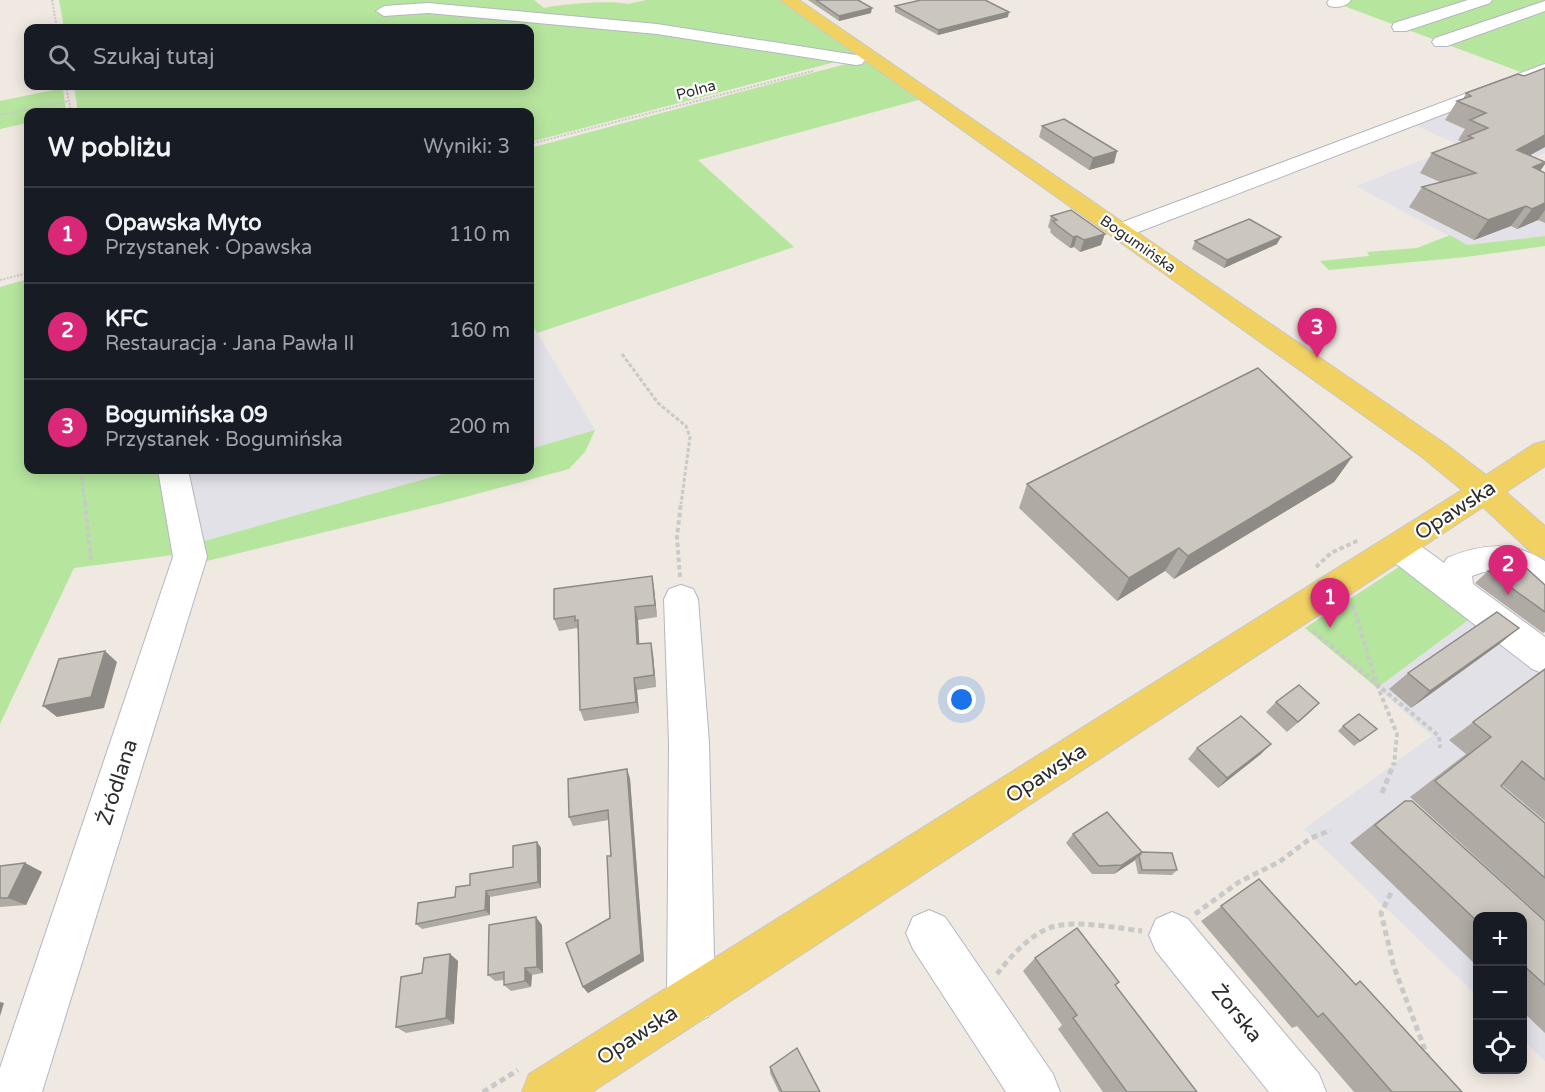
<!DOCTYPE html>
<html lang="pl">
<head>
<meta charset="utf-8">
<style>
	:root { --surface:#171b24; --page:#242831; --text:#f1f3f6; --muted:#9ea1a6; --line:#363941; --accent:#db2777 }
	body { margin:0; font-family:"Varela Round",sans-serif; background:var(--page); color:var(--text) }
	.controls { position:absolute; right:18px; bottom:18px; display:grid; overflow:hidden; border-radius:12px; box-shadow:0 3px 15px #0003 }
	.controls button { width:54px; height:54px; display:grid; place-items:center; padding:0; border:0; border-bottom:2px solid var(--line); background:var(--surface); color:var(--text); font:30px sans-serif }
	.you { position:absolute; left:962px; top:700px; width:21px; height:21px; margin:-15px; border:4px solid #fff; border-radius:50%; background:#1a73e8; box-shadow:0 0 0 9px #1a73e833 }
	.badge { display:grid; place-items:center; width:39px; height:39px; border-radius:50%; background:var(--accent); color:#fff; font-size:20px; font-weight:700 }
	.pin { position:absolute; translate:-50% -50px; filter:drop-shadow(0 2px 3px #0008) }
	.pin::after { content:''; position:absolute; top:32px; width:21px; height:18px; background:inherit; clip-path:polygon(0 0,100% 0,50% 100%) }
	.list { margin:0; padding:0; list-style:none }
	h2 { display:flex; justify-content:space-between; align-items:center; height:78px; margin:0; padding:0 24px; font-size:26px }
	h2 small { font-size:20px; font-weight:400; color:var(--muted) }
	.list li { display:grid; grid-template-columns:39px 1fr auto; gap:18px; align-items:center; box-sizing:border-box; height:96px; padding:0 24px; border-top:2px solid var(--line) }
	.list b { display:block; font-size:22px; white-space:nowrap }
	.list p { margin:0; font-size:20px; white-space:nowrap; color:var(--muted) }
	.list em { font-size:20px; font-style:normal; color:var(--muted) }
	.icon { flex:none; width:33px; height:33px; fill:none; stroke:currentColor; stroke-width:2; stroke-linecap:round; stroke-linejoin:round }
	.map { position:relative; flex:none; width:1545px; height:1092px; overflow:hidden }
	.search { position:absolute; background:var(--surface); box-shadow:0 3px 15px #0003; left:24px; top:24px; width:510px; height:66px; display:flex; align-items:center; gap:15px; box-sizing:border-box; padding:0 21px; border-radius:12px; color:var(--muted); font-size:22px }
	.panel { position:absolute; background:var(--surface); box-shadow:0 3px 15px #0003; left:24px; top:108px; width:510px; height:366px; border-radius:12px }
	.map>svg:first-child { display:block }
	.industrial { fill:#e3e1e8 }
	.green { fill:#b6e59e }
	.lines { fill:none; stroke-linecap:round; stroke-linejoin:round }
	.minor-casing { stroke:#b4b7c1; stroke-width:2 }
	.major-casing { stroke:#c9c9c9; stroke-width:2 }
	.path-far3 { stroke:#c9c9c9; stroke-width:2; stroke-dasharray:2 1.5; stroke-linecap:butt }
	.path-far2 { stroke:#c9c9c9; stroke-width:3; stroke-dasharray:4 2; stroke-linecap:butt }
	.path-far1 { stroke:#c9c9c9; stroke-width:4; stroke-dasharray:4.5 3; stroke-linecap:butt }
	.path { stroke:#c9c9c9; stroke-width:5; stroke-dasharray:6 4; stroke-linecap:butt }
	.minor { fill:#fff; fill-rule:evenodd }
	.major { fill:#f2d163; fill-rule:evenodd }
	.wall { fill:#afaba4 }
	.shaded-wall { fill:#8e8b86 }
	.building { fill:#cbc7bf; stroke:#8e8b86; stroke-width:1.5 }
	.labels { text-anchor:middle; stroke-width:4.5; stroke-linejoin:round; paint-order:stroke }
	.far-street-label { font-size:15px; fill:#2e2e2e; stroke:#fff }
	.near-street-label { font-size:21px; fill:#2e2e2e; stroke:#fff }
</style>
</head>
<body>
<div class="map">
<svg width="1545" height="1092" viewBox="0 0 1545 1092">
	<rect width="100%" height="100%" fill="#efe9e1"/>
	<g class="industrial">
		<polygon points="1545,71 1545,153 1513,168 1545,183 1545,236 1466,245 1356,186 1459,145 1410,123"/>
		<polygon points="530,321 595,430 530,449"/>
		<polygon points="187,470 457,470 201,542"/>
		<polygon points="1475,615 1545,670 1545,1061 1523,1040 1522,916 1478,916 1477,996 1304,829 1432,736 1377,688"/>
	</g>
	<g class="green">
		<path d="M59 0H534L544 8C564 4 611 0 628 4L646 0H779L858 56 530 142V112H78L74 86H530V28H64Z"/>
		<polygon points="1328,0 1545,0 1545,67 1526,74"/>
		<polygon points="865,59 922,99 698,160 794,247 537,333 530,321 530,148"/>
		<polygon points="63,88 66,112 28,112 28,123 0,129 0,101"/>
		<polygon points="1450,235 1467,245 1545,236 1545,246 1466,257 1329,270 1320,261 1369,256 1367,252 1417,248"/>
		<polygon points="28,279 28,470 159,470 173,555 74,568 0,724 0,287"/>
		<polygon points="595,430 585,452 569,469 443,503 203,562 201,542 457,470 530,470 530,449"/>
		<polygon points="1405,563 1475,615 1377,688 1305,628"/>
	</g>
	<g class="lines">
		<defs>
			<g id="minor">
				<path d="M1329 0H1351C1346 7 1337 8 1329 6L1327 3Z"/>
				<polygon points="1468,0 1492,0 1490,3 1406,31 1394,31 1392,27 1394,23"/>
				<polygon points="1545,1 1545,11 1447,46 1435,46 1432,42 1435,38"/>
				<polygon points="428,3 657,24 856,55 862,56 865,60 862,64 856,65 657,34 428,13 384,16 376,11 384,6"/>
				<polygon points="1545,64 1545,75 1128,236 1120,238 1112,236 1108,231 1112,226"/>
				<polygon points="158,470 188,470 207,557 42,1092 0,1092 0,1068 173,557"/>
				<path d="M1398 534 1410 538 1444 563 1447 558C1481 544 1512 540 1545 561V594C1515 584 1509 560 1472 576L1473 584 1545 637V674L1532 669 1386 556 1381 547 1386 538Z"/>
				<polygon points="681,585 693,589 698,599 709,743 715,1000 708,1017 691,1024 674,1017 667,1000 669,743 664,599 669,589"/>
				<polygon points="929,910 945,917 1053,1074 1060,1092 1006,1092 913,949 906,933 913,917"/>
				<polygon points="1172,912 1188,919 1319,1074 1326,1092 1269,1092 1156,951 1149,935 1156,919"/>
			</g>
			<polygon id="major" points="780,0 799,0 1444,443 1486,475 1534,444 1545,441 1545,466 1506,492 1545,526 1545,558 1533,554 1483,507 592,1092 522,1092 529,1074 1462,490 1422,457"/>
		</defs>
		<use href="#minor" class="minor-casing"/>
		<use href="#major" class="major-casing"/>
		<g class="path-far3">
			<polyline points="52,0 57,28"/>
			<polyline points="66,86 71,112"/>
			<polyline points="0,115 69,101"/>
			<polyline points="530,144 813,71"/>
			<polyline points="0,280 28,273"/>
		</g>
		<g class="path-far2">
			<polyline points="622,354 658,403 686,426 690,437 681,504"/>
			<polyline points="81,470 85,504"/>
		</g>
		<g class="path-far1">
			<polyline points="85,503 91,563"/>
			<polyline points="1316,567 1331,553 1359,540"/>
			<polyline points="680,577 677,537 681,503"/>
			<polyline points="1353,605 1377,685 1397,734 1394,765"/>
			<polyline points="1313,631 1439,736 1440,748"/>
		</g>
		<g class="path">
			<polyline points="1382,793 1394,763"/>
			<polyline points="1391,893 1381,913 1394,967 1428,1058"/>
			<polyline points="1195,914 1239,882 1279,862 1311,838 1331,830"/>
			<path d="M997 974C1010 957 1029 936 1049 928 1072 919 1117 928 1142 931"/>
			<polyline points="483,1092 518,1070"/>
		</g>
		<use href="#minor" class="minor"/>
		<use href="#major" class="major"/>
	</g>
	<g class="wall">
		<polygon points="808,0 858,0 871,13 839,21"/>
		<polygon points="895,6 1008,17 938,35 895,12"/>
		<polygon points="1545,68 1545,147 1530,155 1545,162 1545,164 1540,171 1545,173 1545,223 1538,220 1517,229 1511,226 1474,240 1409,207 1422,187 1440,182 1420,173 1432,153 1463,142 1458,140 1465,129 1445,120 1457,101 1463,99 1466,93 1524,76"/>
		<polygon points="1042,126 1117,151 1114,163 1089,170 1039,137"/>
		<polygon points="1051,216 1101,245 1080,252 1074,247 1070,248 1054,236 1050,232 1051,230 1048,227"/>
		<polygon points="1195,241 1277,244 1224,268 1192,249"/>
		<polygon points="1352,457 1334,482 1174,579 1165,571 1117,601 1019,508 1027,484"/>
		<polygon points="1488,571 1545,585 1545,632 1543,633 1475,583"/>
		<polygon points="654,588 657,617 638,620 639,644 653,654 656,687 637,690 639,713 584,721 580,710 578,630 577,628 559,631 554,619"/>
		<polygon points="1519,628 1498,645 1411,708 1389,689 1408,673"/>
		<polygon points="1545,669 1545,821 1502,785 1501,786 1545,823 1545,920 1410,797 1466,754 1449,740"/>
		<polygon points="1276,702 1319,703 1287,732 1266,712"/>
		<polygon points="1343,726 1377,729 1354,746 1338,731"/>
		<polygon points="1197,748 1261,754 1218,788 1188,759"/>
		<polygon points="627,769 630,779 644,961 588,993 583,987 610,918 611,856 609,820 573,826 569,817"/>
		<polygon points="1405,801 1545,921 1545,1033 1522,1011 1522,916 1478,916 1478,967 1350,843 1379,820"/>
		<polygon points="1073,834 1142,852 1177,870 1172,875 1138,874 1135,860 1114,874 1092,874 1066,843"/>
		<polygon points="537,842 541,848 541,888 490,897 490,915 422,929 416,924 455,897 470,885 513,867"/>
		<polygon points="25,863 42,872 26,905 0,907 0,866"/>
		<polygon points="1259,879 1355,984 1360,981 1462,1092 1354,1092 1297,1026 1292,1028 1201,921"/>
		<polygon points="542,925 543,973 532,975 531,987 511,991 504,985 504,980 495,981 488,975"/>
		<polygon points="450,954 458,961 454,1024 406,1033 396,1027 422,973"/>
		<polygon points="1035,958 1115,986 1197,1092 1103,1092 1058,1029 1062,1025 1023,971"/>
		<polygon points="770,1067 820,1092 779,1092 770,1073"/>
	</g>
	<g class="shaded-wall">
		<polygon points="872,8 871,13 839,21 839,16"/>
		<polygon points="1009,12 1008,17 938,35 938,30"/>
		<polygon points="1545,135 1545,147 1503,170 1517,150"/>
		<polygon points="1117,151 1114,163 1089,170 1093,158"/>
		<polygon points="1545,163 1545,164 1532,182 1533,167"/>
		<polygon points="1545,203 1545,210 1538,220 1517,229 1532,209"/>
		<polygon points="1526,206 1511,226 1474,240 1488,220"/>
		<polygon points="1105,234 1101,245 1080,252 1084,240"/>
		<polygon points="1077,236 1074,247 1070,248 1073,237"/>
		<polygon points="1281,237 1277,244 1224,268 1227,260"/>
		<polygon points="1352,457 1334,482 1174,579 1188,556"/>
		<polygon points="1179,548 1165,571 1117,601 1129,578"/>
		<polygon points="652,576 654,588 657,617 655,605"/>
		<polygon points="635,607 638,620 640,656 637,644"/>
		<polygon points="1519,628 1498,645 1411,708 1430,691"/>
		<polygon points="651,643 653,654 656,687 654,675"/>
		<polygon points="105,651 117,662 104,708 57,717 43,706"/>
		<polygon points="634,678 637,690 639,713 636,702"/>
		<polygon points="1319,703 1308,714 1287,732 1298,722"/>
		<polygon points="1271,744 1261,754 1218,788 1227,778"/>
		<polygon points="627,769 630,779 644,961 588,993 583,987 641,954"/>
		<polygon points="537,842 541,848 541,888 538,882"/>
		<polygon points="1142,852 1134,861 1114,874 1122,865"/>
		<polygon points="25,863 42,872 26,905 8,898"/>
		<polygon points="486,891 490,897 490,915 485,910"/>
		<polygon points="536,917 542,925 543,973 537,967"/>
		<polygon points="450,954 458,961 454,1024 446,1018"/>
		<polygon points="525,968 532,975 531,987 525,981"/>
		<polygon points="0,1002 4,1003 0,1016"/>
	</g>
	<g class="building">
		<polygon points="816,0 858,0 872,8 839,16"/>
		<polygon points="921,0 985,0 1009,12 938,30 895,6"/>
		<polygon points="1545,68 1545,135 1517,150 1545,162 1533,167 1545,173 1545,203 1532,209 1526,206 1488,220 1422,187 1476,173 1432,153 1473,138 1468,136 1488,128 1470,120 1486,113 1457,101 1471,96 1466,93 1518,74 1524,76"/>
		<polygon points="1064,119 1117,151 1093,158 1042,126"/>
		<polygon points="1071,210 1105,234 1084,240 1077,236 1073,237 1057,225 1053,221 1057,220 1051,216"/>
		<polygon points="1249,219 1281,237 1227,260 1195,241"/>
		<polygon points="1258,368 1352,457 1188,556 1179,548 1129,578 1027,484"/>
		<polygon points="1519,563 1523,565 1545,585 1545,612 1488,571"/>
		<polygon points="652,576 655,605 635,607 637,644 651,643 654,675 634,678 636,702 580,710 578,620 575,621 575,616 554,619 554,589"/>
		<polygon points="1497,612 1519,628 1430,691 1408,673"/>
		<polygon points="105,651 91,697 43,706 59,659"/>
		<polygon points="1545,669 1545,780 1522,761 1501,786 1545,823 1545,878 1435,781 1491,737 1473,722"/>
		<polygon points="1299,685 1319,703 1298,722 1276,702"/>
		<polygon points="1359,714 1377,729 1360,741 1343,726"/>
		<polygon points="1241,716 1271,744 1227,778 1197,748"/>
		<polygon points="627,769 641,954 583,987 566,943 610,918 607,856 611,856 608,810 569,817 568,779"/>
		<polygon points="1405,801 1412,801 1545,921 1545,985 1522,964 1522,916 1478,916 1478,922 1375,825"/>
		<polygon points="1107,812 1142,852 1122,865 1099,866 1073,834"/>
		<polygon points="537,842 538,882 486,891 485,910 416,924 418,903 455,897 456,887 470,885 470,874 513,867 513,846"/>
		<polygon points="1142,852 1172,853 1177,870 1142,870 1139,856"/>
		<polygon points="25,863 8,898 0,898 0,866"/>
		<polygon points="1259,879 1356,985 1360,981 1462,1092 1392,1092 1323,1013 1318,1017 1221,906"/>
		<polygon points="536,917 537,967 525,968 525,981 504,985 504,972 488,975 489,925"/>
		<polygon points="1077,928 1119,982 1115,985 1197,1092 1127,1092 1073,1018 1077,1015 1035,958"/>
		<polygon points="450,954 446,1018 396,1027 401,977 422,973 424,958"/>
		<polygon points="797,1048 820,1092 782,1092 770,1067"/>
	</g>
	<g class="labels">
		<g class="far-street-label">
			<text transform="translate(696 90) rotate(-15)" y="5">Polna</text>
			<text transform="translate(1138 244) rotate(35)" y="5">Bogumińska</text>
		</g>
		<g class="near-street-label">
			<text transform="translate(1455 510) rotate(-33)" y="7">Opawska</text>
			<text transform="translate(1046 773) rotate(-33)" y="7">Opawska</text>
			<text transform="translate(117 782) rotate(-72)" y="7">Źródlana</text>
			<text transform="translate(1237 1013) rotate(51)" y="7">Żorska</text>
			<text transform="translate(637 1035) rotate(-33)" y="7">Opawska</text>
		</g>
	</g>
</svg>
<div class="controls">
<button>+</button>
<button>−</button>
<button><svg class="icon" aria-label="locate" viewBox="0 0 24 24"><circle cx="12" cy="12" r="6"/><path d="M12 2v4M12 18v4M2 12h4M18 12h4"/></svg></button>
</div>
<div class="you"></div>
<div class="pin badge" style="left:1330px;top:628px">1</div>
<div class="pin badge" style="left:1508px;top:595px">2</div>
<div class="pin badge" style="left:1317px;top:358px">3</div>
<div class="search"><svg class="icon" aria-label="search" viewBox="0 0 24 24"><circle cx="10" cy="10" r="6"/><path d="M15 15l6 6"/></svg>Szukaj tutaj</div>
<section class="panel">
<h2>W pobliżu<small>Wyniki: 3</small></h2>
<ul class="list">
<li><span class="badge">1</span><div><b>Opawska Myto</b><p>Przystanek · Opawska</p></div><em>110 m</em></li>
<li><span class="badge">2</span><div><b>KFC</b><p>Restauracja · Jana Pawła II</p></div><em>160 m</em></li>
<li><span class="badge">3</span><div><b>Bogumińska 09</b><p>Przystanek · Bogumińska</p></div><em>200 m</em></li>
</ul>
</section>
</div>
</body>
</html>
